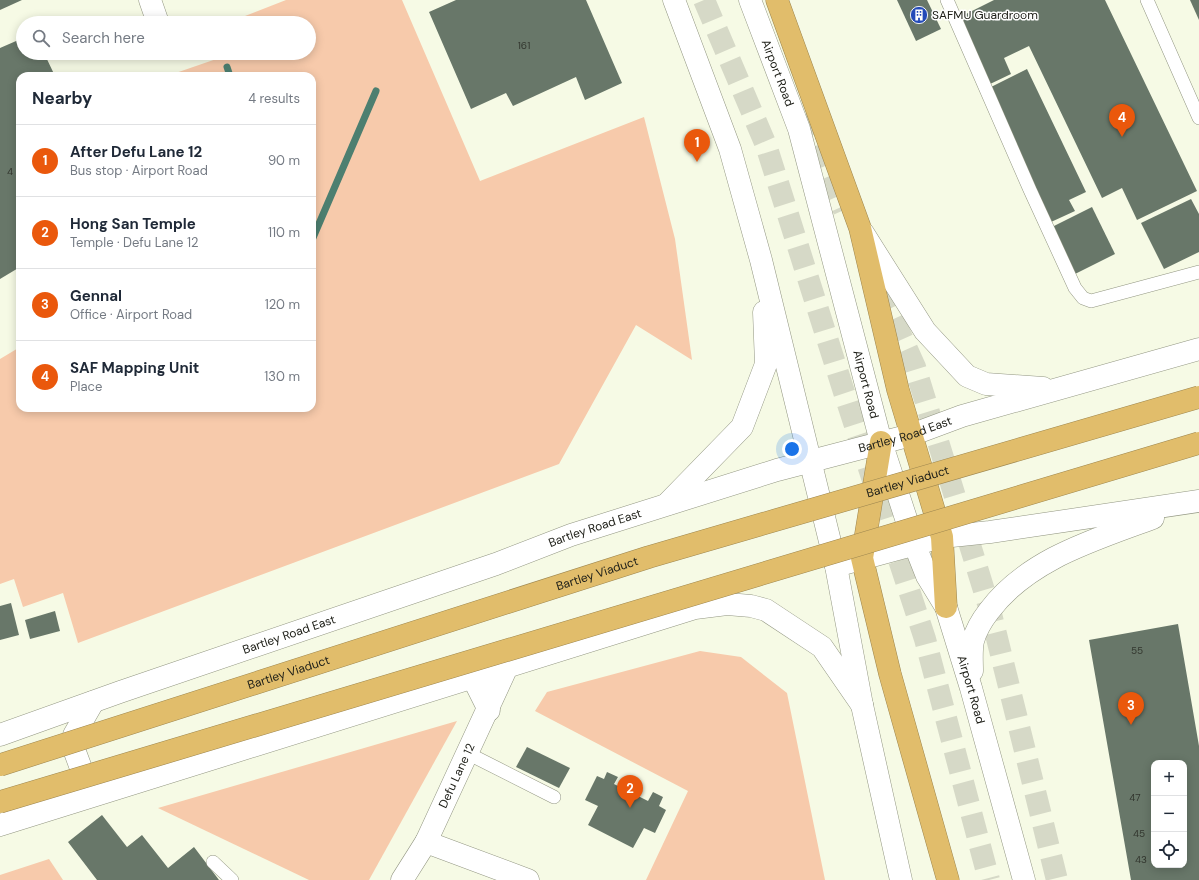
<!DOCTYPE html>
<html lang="en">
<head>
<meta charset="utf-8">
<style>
	:root { --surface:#fff; --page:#f6f6f7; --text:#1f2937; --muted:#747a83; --line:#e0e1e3; --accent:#ea580c }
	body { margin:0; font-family:"DM Sans",sans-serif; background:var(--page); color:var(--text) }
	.controls { position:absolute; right:12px; bottom:12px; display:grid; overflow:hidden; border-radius:8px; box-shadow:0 2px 10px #0003 }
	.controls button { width:36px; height:36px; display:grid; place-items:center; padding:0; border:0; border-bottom:1px solid var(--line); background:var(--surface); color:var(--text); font:20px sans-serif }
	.you { position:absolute; left:792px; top:449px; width:14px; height:14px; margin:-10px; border:3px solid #fff; border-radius:50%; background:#1a73e8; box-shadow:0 0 0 6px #1a73e833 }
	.badge { display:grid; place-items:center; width:26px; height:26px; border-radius:50%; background:var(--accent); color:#fff; font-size:13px; font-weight:700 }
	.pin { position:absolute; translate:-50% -33px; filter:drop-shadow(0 1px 2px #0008) }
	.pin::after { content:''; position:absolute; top:21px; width:14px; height:12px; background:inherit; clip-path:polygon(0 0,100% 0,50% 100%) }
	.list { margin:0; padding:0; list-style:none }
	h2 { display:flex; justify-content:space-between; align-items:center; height:52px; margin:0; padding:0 16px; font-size:17px }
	h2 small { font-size:13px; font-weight:400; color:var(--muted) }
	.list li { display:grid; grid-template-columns:26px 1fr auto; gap:12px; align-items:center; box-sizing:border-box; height:72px; padding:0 16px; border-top:1px solid var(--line) }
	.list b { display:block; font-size:15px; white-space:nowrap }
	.list p { margin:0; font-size:13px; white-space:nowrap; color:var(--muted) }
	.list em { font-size:13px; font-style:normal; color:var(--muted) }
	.icon { flex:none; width:22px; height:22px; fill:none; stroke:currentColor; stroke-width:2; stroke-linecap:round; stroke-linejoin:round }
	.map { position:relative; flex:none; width:1199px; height:880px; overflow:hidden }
	.search { position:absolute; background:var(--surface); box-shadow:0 2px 10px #0003; left:16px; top:16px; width:300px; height:44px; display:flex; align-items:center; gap:10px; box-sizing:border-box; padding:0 14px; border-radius:22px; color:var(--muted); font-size:15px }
	.panel { position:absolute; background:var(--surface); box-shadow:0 2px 10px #0003; left:16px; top:72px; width:300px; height:340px; border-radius:12px }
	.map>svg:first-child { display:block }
	.green { fill:#f7caab }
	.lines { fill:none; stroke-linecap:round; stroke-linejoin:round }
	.stream { stroke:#4d7f70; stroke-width:7 }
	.building { fill:#687769; fill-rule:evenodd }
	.highway-tunnel { stroke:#d6d9c7; stroke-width:22; stroke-dasharray:22 11; stroke-linecap:butt }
	.lane-casing { stroke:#929682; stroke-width:14 }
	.street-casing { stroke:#929682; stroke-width:23 }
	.secondary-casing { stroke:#929682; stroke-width:23 }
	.highway-casing { stroke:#9d864f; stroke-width:23 }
	.lane { stroke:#fff; stroke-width:13 }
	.street { stroke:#fff; stroke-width:22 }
	.secondary { stroke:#fff; stroke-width:22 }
	.highway { stroke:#e1bd6b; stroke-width:22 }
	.highway-bridge-casing { stroke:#9d864f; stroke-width:23; stroke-linecap:butt }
	.highway-bridge { stroke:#e1bd6b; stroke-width:22 }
	.labels { text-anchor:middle; stroke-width:3; stroke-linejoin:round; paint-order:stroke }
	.number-label { font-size:10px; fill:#32362e }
	.poi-label { font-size:12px; fill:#20211a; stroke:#fff; text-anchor:start }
	.street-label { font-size:12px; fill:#20211a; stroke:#fff }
</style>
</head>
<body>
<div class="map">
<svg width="1199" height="880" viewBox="0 0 1199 880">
	<rect width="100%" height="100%" fill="#f6fae5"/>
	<g class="green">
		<polygon points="286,0 402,0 480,181 644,117 675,239 692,360 636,325 559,464 78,643 63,593 23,607 14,579 0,584 0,359 20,347 20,408 312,408 312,76 167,76 225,56 224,53 309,53 309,23 227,23"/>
		<polygon points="700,651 741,657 787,693 825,880 646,880 688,791 535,711 547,692"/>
		<polygon points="457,721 369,880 309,880 158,808"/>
		<polygon points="49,859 63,880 0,880 0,875"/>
	</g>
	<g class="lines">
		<g class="stream">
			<polyline points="227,67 230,76"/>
			<polyline points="312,240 376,91"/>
		</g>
	</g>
	<g class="building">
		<polygon points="0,0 22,0 0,10"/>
		<polygon points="456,0 586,0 622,83 585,100 576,77 513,106 506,93 471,109 429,12"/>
		<polygon points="897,0 927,0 941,29 916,41"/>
		<polygon points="994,0 1105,0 1197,191 1137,220 1122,188 1102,198 1029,46 1004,58 1011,74 988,85 956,19"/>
		<polygon points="1190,0 1199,0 1199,20"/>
		<polygon points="23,38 23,53 44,53 55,76 20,76 20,267 0,279 0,48"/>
		<polygon points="1027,69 1086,192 1069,200 1075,211 1051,222 987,89"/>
		<polygon points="1191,199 1199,214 1199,252 1164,269 1141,223"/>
		<polygon points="1092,207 1115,254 1073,275 1050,228"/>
		<polygon points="11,603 19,635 0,640 0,606"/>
		<polygon points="55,611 60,631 30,639 25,620"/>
		<path d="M1178 624 1199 746V880H1131L1089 640ZM1154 763H1184V865H1154Z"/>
		<polygon points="527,747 570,768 559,788 516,767"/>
		<polygon points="607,772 618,777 614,784 648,801 653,792 663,797 659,806 666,810 655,833 644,828 633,848 588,825 598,806 585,800 597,776 604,779"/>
		<polygon points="102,815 127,847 142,835 168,868 194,847 219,880 97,880 68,842"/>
	</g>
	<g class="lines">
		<g class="highway-tunnel">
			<polyline points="704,0 766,145 844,392 925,639 989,880"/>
			<polyline points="802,116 844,210"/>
			<polyline points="880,289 915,367 990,610 1057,880"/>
		</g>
		<defs>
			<g id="lane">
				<polyline points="947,0 1030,190 1075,288 1083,298 1091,301 1199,272"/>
				<polyline points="1147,0 1199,118"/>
				<polyline points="467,753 554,797"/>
				<polyline points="213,862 232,880"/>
			</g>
			<g id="street">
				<polyline points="150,0 158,23"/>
				<polyline points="473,678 489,710"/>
				<polyline points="426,842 528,880"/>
				<path id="s1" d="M402 880 426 842 507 667"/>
			</g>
			<g id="secondary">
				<polyline points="674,0 730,149 761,260 836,566 862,705 901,880"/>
				<path id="s2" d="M750 0 799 129 881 442 914 543 927 576 946 607 971 688 1024 880"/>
				<polyline points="863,233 925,331 967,376 986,384 1043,388"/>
				<polyline points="667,504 742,427 766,364 764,312"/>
				<polyline points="836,566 942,537 990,532 1199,501"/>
				<path d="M972 671C972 661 971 650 973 641 976 630 982 620 989 611 1028 559 1094 540 1153 518"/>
				<polyline points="93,702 74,735 75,752 82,771 103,786"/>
				<path id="s3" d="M0 735 120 692 496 564 571 535 777 470 911 435 962 416 1199 349"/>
				<polyline points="0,825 695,608 727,604 751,606 766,610 822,647 862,705"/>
			</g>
			<g id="highway">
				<polyline points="777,0 860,228 898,390 942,537 946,607"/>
				<polyline points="881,442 862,558 890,674 948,880"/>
			</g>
		</defs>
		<use href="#lane" class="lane-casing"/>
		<use href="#street" class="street-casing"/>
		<use href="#secondary" class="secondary-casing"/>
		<use href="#highway" class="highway-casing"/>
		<use href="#lane" class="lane"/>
		<use href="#street" class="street"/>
		<use href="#secondary" class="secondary"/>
		<use href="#highway" class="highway"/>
		<defs>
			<g id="highway-bridge">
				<path id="s4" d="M0 765 649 557 1199 397"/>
				<polyline points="0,802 1199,443"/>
			</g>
		</defs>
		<use href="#highway-bridge" class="highway-bridge-casing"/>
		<use href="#highway-bridge" class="highway-bridge"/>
	</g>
	<defs>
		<symbol id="building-disc" viewBox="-11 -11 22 22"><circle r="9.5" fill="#234ab8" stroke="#fff"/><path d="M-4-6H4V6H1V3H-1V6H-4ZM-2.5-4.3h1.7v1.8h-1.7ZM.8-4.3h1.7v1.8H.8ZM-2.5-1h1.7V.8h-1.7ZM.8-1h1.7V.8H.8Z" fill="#fff"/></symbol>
	</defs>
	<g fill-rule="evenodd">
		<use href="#building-disc" x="909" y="5" width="20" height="20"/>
	</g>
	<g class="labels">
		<g class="number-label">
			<text x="524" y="49">161</text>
			<text x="10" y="175">4</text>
			<text x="1137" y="654">55</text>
			<text x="1135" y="801">47</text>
			<text x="1139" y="837">45</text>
			<text x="1141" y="863">43</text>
		</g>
		<g class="poi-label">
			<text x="932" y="19">SAFMU Guardroom</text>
		</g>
		<g class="street-label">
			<text dy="4" stroke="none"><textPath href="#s2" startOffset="78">Airport Road</textPath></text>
			<text dy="4" stroke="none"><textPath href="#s2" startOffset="402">Airport Road</textPath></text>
			<text dy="4" stroke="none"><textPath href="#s3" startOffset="954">Bartley Road East</textPath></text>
			<text dy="4" stroke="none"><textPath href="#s4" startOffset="951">Bartley Viaduct</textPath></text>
			<text dy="4" stroke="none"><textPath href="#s3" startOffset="630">Bartley Road East</textPath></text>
			<text dy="4" stroke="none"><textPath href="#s4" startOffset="627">Bartley Viaduct</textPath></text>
			<text dy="4" stroke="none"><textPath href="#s3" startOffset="306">Bartley Road East</textPath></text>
			<text dy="4" stroke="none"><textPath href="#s4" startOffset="303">Bartley Viaduct</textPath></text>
			<text dy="4" stroke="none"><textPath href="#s2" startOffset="726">Airport Road</textPath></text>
			<text dy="4" stroke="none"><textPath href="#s1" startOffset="118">Defu Lane 12</textPath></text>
		</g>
	</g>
</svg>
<div class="controls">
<button>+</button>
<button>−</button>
<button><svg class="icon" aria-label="locate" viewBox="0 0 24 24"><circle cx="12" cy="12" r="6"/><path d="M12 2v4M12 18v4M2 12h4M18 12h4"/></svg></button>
</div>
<div class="you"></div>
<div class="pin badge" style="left:697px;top:162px">1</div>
<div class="pin badge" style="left:630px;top:808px">2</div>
<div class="pin badge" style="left:1131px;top:725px">3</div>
<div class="pin badge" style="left:1122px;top:137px">4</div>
<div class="search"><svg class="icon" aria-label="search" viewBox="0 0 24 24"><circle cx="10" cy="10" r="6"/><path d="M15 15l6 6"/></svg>Search here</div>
<section class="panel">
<h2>Nearby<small>4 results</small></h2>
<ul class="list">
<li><span class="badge">1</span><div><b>After Defu Lane 12</b><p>Bus stop · Airport Road</p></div><em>90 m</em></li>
<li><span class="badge">2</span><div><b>Hong San Temple</b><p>Temple · Defu Lane 12</p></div><em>110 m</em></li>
<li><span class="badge">3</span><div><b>Gennal</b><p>Office · Airport Road</p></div><em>120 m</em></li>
<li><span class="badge">4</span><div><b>SAF Mapping Unit</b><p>Place</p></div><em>130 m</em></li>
</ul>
</section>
</div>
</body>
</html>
